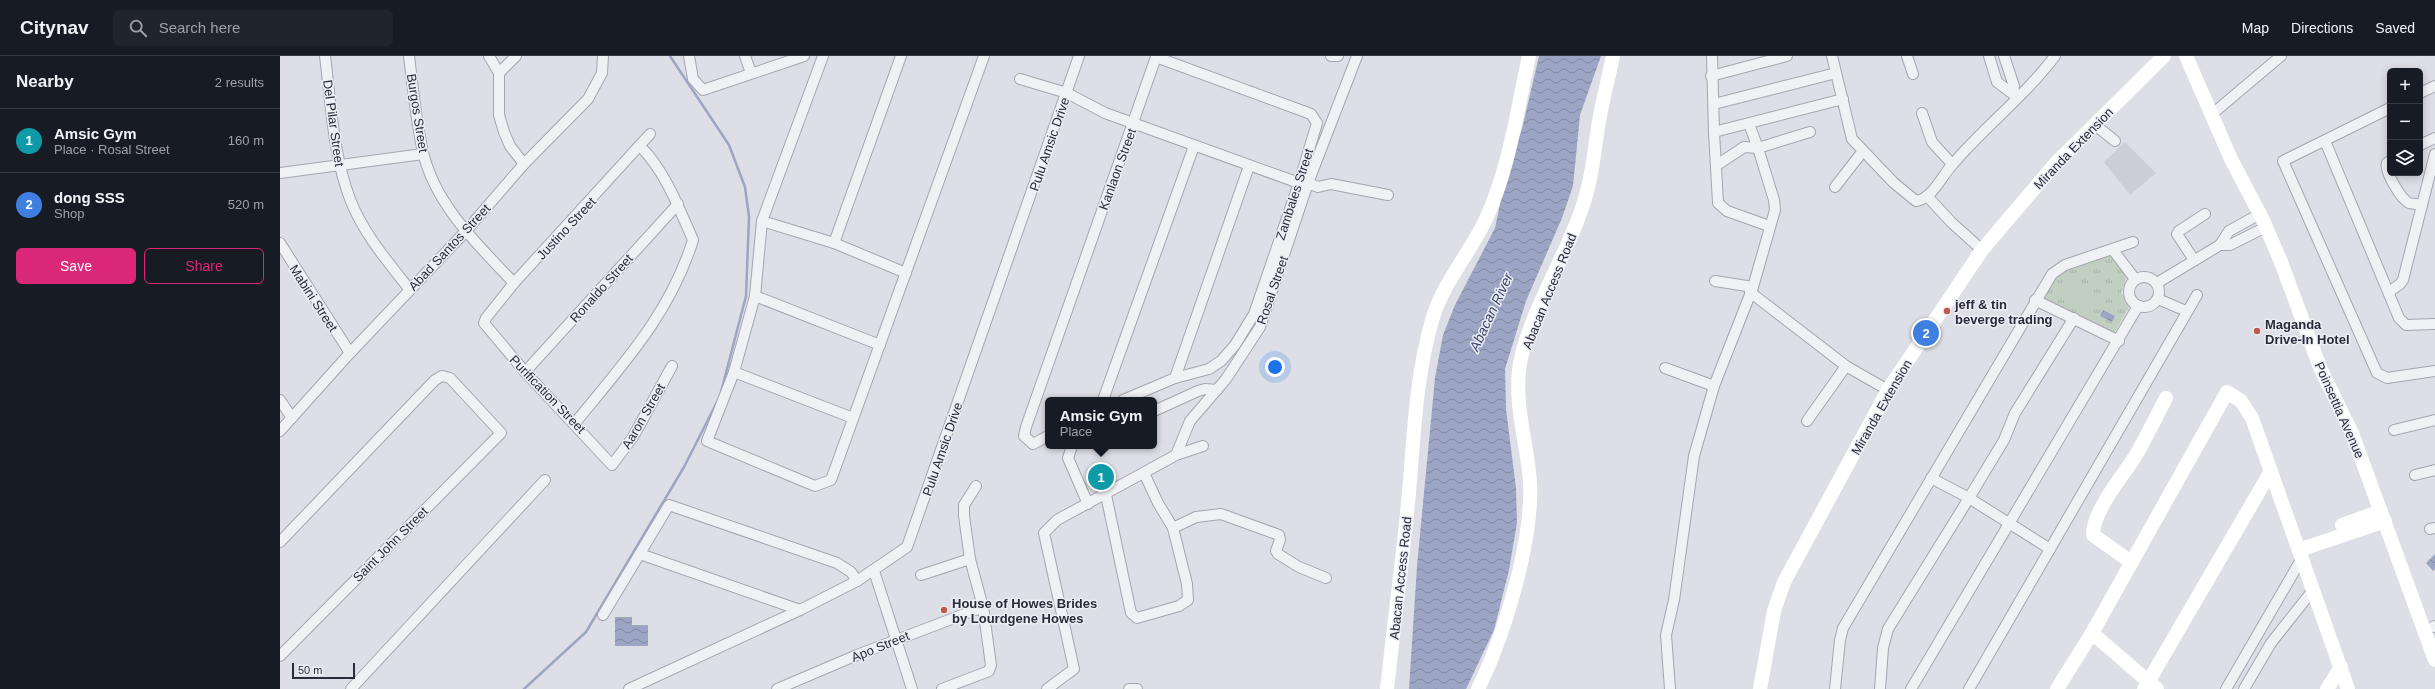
<!DOCTYPE html>
<html lang="en">
<head>
<meta charset="utf-8">
<style>
	:root { --surface:#171b24; --page:#20242c; --text:#f1f3f6; --muted:#9ea1a6; --line:#363941; --accent:#db2777 }
	body { margin:0; font-family:Helvetica,sans-serif; background:var(--page); color:var(--text) }
	.controls { position:absolute; right:12px; top:12px; display:grid; overflow:hidden; border-radius:6px; box-shadow:0 2px 10px #0003 }
	.controls button { width:36px; height:36px; display:grid; place-items:center; padding:0; border:0; border-bottom:1px solid var(--line); background:var(--surface); color:var(--text); font:20px sans-serif }
	.scale { position:absolute; left:12px; bottom:10px; width:63px; box-sizing:border-box; padding-left:4px; border:2px solid #292b3b; border-top:0; font-size:11px; line-height:14px; white-space:nowrap; color:#292b3b; -webkit-text-stroke:3px #edeef4; paint-order:stroke }
	.you { position:absolute; left:995px; top:311px; width:14px; height:14px; margin:-10px; border:3px solid #fff; border-radius:50%; background:#1a73e8; box-shadow:0 0 0 6px #1a73e833 }
	.badge { display:grid; place-items:center; width:26px; height:26px; border-radius:50%; background:var(--accent); color:#fff; font-size:13px; font-weight:700 }
	.pin { position:absolute; translate:-50% -50%; border:2px solid #fff; box-shadow:0 1px 4px #0006 }
	.popup { position:absolute; left:765px; top:341px; width:112px; height:52px; box-sizing:border-box; display:grid; place-content:center; border-radius:6px; background:var(--surface); filter:drop-shadow(0 1px 3px #0005); font-size:13px; white-space:nowrap; color:var(--muted) }
	.popup b { font-size:15px; color:var(--text) }
	.popup::after { content:''; position:absolute; left:50%; top:100%; margin-left:-8px; border:8px solid transparent; border-top-color:var(--surface) }
	.list { margin:0; padding:0; list-style:none }
	h2 { display:flex; justify-content:space-between; align-items:center; height:52px; margin:0; padding:0 16px; font-size:17px }
	h2 small { font-size:13px; font-weight:400; color:var(--muted) }
	.list li { display:grid; grid-template-columns:26px 1fr auto; gap:12px; align-items:center; box-sizing:border-box; height:64px; padding:0 16px; border-top:1px solid var(--line) }
	.list b { display:block; font-size:15px; white-space:nowrap }
	.list p { margin:0; font-size:13px; white-space:nowrap; color:var(--muted) }
	.list em { font-size:13px; font-style:normal; color:var(--muted) }
	.actions { display:flex; gap:8px; padding:12px 16px }
	.actions a { flex:1; padding:9px 0; border:1px solid var(--accent); border-radius:6px; text-align:center; font-size:14px; color:var(--accent) }
	.actions .main { background:var(--accent); color:#fff }
	.icon { flex:none; width:22px; height:22px; fill:none; stroke:currentColor; stroke-width:2; stroke-linecap:round; stroke-linejoin:round }
	.map { position:relative; flex:none; width:2155px; height:633px; overflow:hidden }
	header { display:flex; align-items:center; gap:24px; box-sizing:border-box; height:56px; padding:0 20px; background:var(--surface); border-bottom:1px solid var(--line) }
	header strong { font-size:19px }
	nav { display:flex; gap:22px; margin-inline-start:auto; font-size:14px }
	.search { width:280px; height:36px; background:var(--page); display:flex; align-items:center; gap:10px; box-sizing:border-box; padding:0 14px; border-radius:6px; color:var(--muted); font-size:15px }
	main { display:flex }
	aside { flex:1; background:var(--surface) }
	.map>svg:first-child { display:block }
	.built { fill:#ccced7 }
	.park { fill:url(#park-tufts) }
	.pitch { fill:#c0cfc0 }
	.water { fill:url(#water-waves) }
	.lines { fill:none; stroke-linecap:round; stroke-linejoin:round }
	.stream { stroke:#9ca5c3; stroke-width:2.5 }
	.street-casing { stroke:#a4a5af; stroke-width:12 }
	.street { stroke:#f0f1f5; stroke-width:10 }
	.secondary { stroke:#fff; stroke-width:14 }
	.poi-dot { fill:#c05b4e; stroke:#edeef4; stroke-width:1.5 }
	.labels { text-anchor:middle; stroke-width:3; stroke-linejoin:round; paint-order:stroke }
	.street-label { font-size:13px; fill:#292b3b; stroke:#edeef4 }
	.poi-label { font-size:13px; font-weight:bold; fill:#292b3b; stroke:#edeef4; text-anchor:start }
	.water-label { font-size:14px; font-style:italic; fill:#37416b; stroke:#edeef4 }
</style>
</head>
<body>
<header>
<strong>Citynav</strong>
<div class="search"><svg class="icon" aria-label="search" viewBox="0 0 24 24"><circle cx="10" cy="10" r="6"/><path d="M15 15l6 6"/></svg>Search here</div>
<nav><a>Map</a><a>Directions</a><a>Saved</a></nav>
</header>
<main>
<aside>
<h2>Nearby<small>2 results</small></h2>
<ul class="list">
<li><span class="badge" style="background:#0f9aa8">1</span><div><b>Amsic Gym</b><p>Place · Rosal Street</p></div><em>160 m</em></li>
<li><span class="badge" style="background:#3f7fe0">2</span><div><b>dong SSS</b><p>Shop</p></div><em>520 m</em></li>
</ul>
<div class="actions"><a class="main">Save</a><a>Share</a></div>
</aside>
<div class="map">
<svg width="2155" height="633" viewBox="0 0 2155 633">
	<defs>
		<pattern id="park-tufts" width="24" height="20" patternUnits="userSpaceOnUse"><rect width="24" height="20" fill="#c0cfc0"/><path d="M3 7l-1-3M5 7V3M7 7l1-3M15 17l-1-3M17 17v-4M19 17l1-3" fill="none" stroke="#a5b2a6"/></pattern>
		<pattern id="water-waves" width="16" height="10" patternUnits="userSpaceOnUse"><rect width="16" height="10" fill="#9ca5c3"/><path d="M0 5q4-4 8 0t8 0" fill="none" stroke="#7f87a0"/></pattern>
	</defs>
	<rect width="100%" height="100%" fill="#dedfe6"/>
	<polygon class="built" points="1845,86 1876,117 1850,139 1824,106"/>
	<path class="park" d="M1830 199C1841 213 1852 219 1841 236L1849 251 1834 277 1762 241 1774 219Z"/>
	<polygon class="pitch" points="1785,222 1815,239 1805,256 1775,239"/>
	<g class="water">
		<polygon points="1259,0 1321,0 1300,59 1293,130 1282,162 1246,245 1225,313 1226,353 1236,432 1237,467 1229,514 1214,574 1186,633 1129,633 1137,510 1155,322 1163,279 1175,249 1215,172 1226,119 1242,73"/>
		<polygon points="1823,254 1835,260 1832,266 1820,260"/>
		<polygon points="2155,498 2155,513 2153,515 2146,507"/>
		<polygon points="335,561 352,561 352,569 368,569 368,590 335,590"/>
	</g>
	<g class="lines">
		<g class="stream">
			<polyline points="390,0 449,89 465,131 469,161 466,240 441,336"/>
			<polyline points="244,633 306,576 404,411 437,346"/>
		</g>
		<defs>
			<g id="street">
				<path d="M45 0C51 48 53 98 70 143 83 177 108 206 130 234"/>
				<path d="M129 0C133 32 136 65 143 96 155 149 199 190 234 227"/>
				<polyline points="209,0 219,17 219,59 224,76 230,90 244,108"/>
				<polyline points="409,0 413,23 423,34 524,0"/>
				<polyline points="465,0 471,17"/>
				<polyline points="543,0 482,165 475,240 454,316 427,385 535,430 551,424 704,0"/>
				<polyline points="1051,0 1058,0"/>
				<polyline points="1432,0 1434,76 1563,43"/>
				<path d="M1552 0 1572 83 1614 127 1636 145C1653 142 1661 121 1672 109 1704 71 1745 40 1775 0"/>
				<polyline points="1627,0 1633,18"/>
				<polyline points="1709,0 1717,26 1737,41"/>
				<polyline points="1724,0 1734,30 1733,38"/>
				<polyline points="219,17 236,0"/>
				<polyline points="1431,20 1507,0"/>
				<polyline points="740,23 787,37 825,57 1019,127"/>
				<polyline points="2140,37 2155,30"/>
				<polyline points="1434,48 1556,17"/>
				<polyline points="2110,52 2003,105 2097,317 2107,322 2155,315"/>
				<polyline points="1642,57 1652,86 1672,108"/>
				<polyline points="1931,59 2001,0"/>
				<polyline points="1815,69 1835,85"/>
				<polyline points="1434,76 1438,147 1447,155 1489,170"/>
				<polyline points="370,78 234,227 206,262 204,267 245,316 332,409 353,381 392,310"/>
				<polyline points="2045,85 2119,262 2126,269 2155,268"/>
				<polyline points="2140,89 2155,82"/>
				<path d="M2110 105 2107 107C2104 115 2121 143 2129 147 2133 148 2138 148 2142 149"/>
				<polyline points="1437,109 1464,91 1478,92 1469,68"/>
				<polyline points="0,117 143,98"/>
				<polyline points="1028,127 1038,131 1051,128 1108,139"/>
				<polyline points="1555,131 1583,95"/>
				<polyline points="1647,140 1671,166 1702,194"/>
				<polyline points="482,165 554,187 626,217"/>
				<polyline points="0,187 70,297"/>
				<polyline points="554,187 621,0"/>
				<polyline points="1940,189 1949,175 1980,158"/>
				<polyline points="1833,194 1855,223"/>
				<polyline points="1914,204 1897,178 1899,175 1925,158"/>
				<circle cx="1864" cy="236" r="15"/>
				<polyline points="1435,225 1473,231"/>
				<polyline points="1877,227 1940,189 1950,189 1986,171"/>
				<polyline points="1470,236 1566,310 1608,334"/>
				<polyline points="2109,236 2120,228 2123,224 2155,98"/>
				<polyline points="475,240 600,289"/>
				<polyline points="1878,243 1906,255"/>
				<polyline points="1755,244 1839,285"/>
				<polyline points="1385,312 1434,330"/>
				<polyline points="245,316 398,148"/>
				<polyline points="454,316 573,362"/>
				<polyline points="895,322 969,110"/>
				<polyline points="0,344 12,362"/>
				<polyline points="823,344 914,90"/>
				<polyline points="874,355 918,335 925,333 937,334"/>
				<polyline points="1527,365 1566,310"/>
				<path d="M295 367C343 308 390 258 413 184 398 150 386 117 361 91"/>
				<polyline points="2114,374 2155,364"/>
				<polyline points="0,375 70,297 186,175 244,108 308,43 322,17 323,0"/>
				<polyline points="768,380 753,388 744,380 746,371 876,1 1031,58 1037,67 1019,127 974,258 955,289 941,305 929,313 895,322 843,344"/>
				<polyline points="792,390 788,402 808,448"/>
				<polyline points="896,399 923,390"/>
				<polyline points="2135,419 2155,414"/>
				<polyline points="1651,422 1689,442 1770,493"/>
				<polyline points="826,439 851,557 857,562 899,550 908,544 907,528 893,472 878,447 864,417"/>
				<polyline points="893,472 916,461 941,458 999,479 1000,484 996,495 998,498 1019,511 1046,522"/>
				<polyline points="2150,473 2155,472"/>
				<polyline points="0,486 155,324 162,320 170,322 221,377 0,600"/>
				<polyline points="360,498 520,554"/>
				<polyline points="594,515 632,633"/>
				<polyline points="641,519 690,503"/>
				<polyline points="323,559 389,449 557,507 571,516 577,525"/>
				<polyline points="2145,574 2155,570"/>
				<polyline points="71,633 265,424"/>
				<polyline points="349,633 520,554 577,525 627,491 799,0"/>
				<polyline points="497,633 577,599 703,551"/>
				<polyline points="662,633 709,615 711,609 703,551 690,503 684,460 684,449 696,430"/>
				<polyline points="767,633 794,613 764,477 777,464 896,399 910,365 946,323 980,271 1028,127 1077,0"/>
				<polyline points="849,633 857,633"/>
				<polyline points="1390,633 1386,579 1394,544 1414,400 1434,330 1473,231 1495,154 1494,144 1478,92 1530,76"/>
				<polyline points="1555,633 1560,584 1563,572 1772,218 1785,209 1853,186"/>
				<polyline points="1600,633 1603,592 1608,573 1689,442 1724,384 1735,357 1794,262"/>
				<polyline points="1631,633 1858,250"/>
				<polyline points="1689,633 1917,239"/>
				<polyline points="1946,633 2022,502"/>
				<polyline points="1964,633 1991,587 2033,534"/>
			</g>
		</defs>
		<use href="#street" class="street-casing"/>
		<use href="#street" class="street"/>
		<g class="secondary">
			<polyline points="1906,0 1951,103 1983,164 2001,206 2041,314 2072,377 2155,604"/>
			<polyline points="2062,469 2101,455"/>
			<polyline points="2019,494 2105,465"/>
			<path d="M1851 506 1813 479C1813 454 1843 420 1856 399 1867 380 1876 361 1886 342"/>
			<polyline points="1812,577 1877,633"/>
			<path d="M1107 633C1114 568 1123 502 1129 437 1134 377 1136 318 1153 261 1164 226 1189 198 1205 165 1229 114 1237 55 1249 0"/>
			<path d="M1198 633C1224 580 1253 486 1250 426 1247 385 1232 343 1241 302 1253 251 1284 204 1301 155 1311 128 1314 99 1318 71 1322 47 1328 24 1333 0"/>
			<polyline points="1480,633 1494,555 1504,526 1608,334 1702,194 1775,108 1884,0"/>
			<polyline points="1777,633 1812,577 1947,336 1961,345 1972,362 2068,633"/>
			<polyline points="1864,633 1991,415"/>
			<polyline points="2047,633 2061,611"/>
		</g>
	</g>
	<g class="poi-dot">
		<circle cx="1667" cy="255" r="4"/>
		<circle cx="1977" cy="275" r="4"/>
		<circle cx="664" cy="554" r="4"/>
	</g>
	<g class="labels">
		<g class="street-label">
			<text transform="translate(138 57) rotate(81)" y="5">Burgos Street</text>
			<text transform="translate(54 67) rotate(82)" y="5">Del Pilar Street</text>
			<text transform="translate(769 88) rotate(-71)" y="5">Pulu Amsic Drive</text>
			<text transform="translate(1793 92) rotate(-46)" y="5">Miranda Extension</text>
			<text transform="translate(837 113) rotate(-70)" y="5">Kanlaon Street</text>
			<text transform="translate(1014 138) rotate(-72)" y="5">Zambales Street</text>
			<text transform="translate(286 172) rotate(-47)" y="5">Justino Street</text>
			<text transform="translate(169 191) rotate(-47)" y="5">Abad Santos Street</text>
			<text transform="translate(321 232) rotate(-48)" y="5">Ronaldo Street</text>
			<text transform="translate(992 234) rotate(-71)" y="5">Rosal Street</text>
			<text transform="translate(1269 235) rotate(-68)" y="5">Abacan Access Road</text>
			<text transform="translate(34 242) rotate(57)" y="5">Mabini Street</text>
			<text transform="translate(268 338) rotate(46)" y="5">Purification Street</text>
			<text transform="translate(1601 351) rotate(-60)" y="5">Miranda Extension</text>
			<text transform="translate(2060 354) rotate(66)" y="5">Poinsettia Avenue</text>
			<text transform="translate(363 360) rotate(-60)" y="5">Aaron Street</text>
			<text transform="translate(662 393) rotate(-71)" y="5">Pulu Amsic Drive</text>
			<text transform="translate(110 488) rotate(-45)" y="5">Saint John Street</text>
			<text transform="translate(1120 522) rotate(-84)" y="5">Abacan Access Road</text>
			<text transform="translate(600 590) rotate(-22)" y="5">Apo Street</text>
		</g>
		<g class="poi-label">
			<text x="1675" y="253">jeff &amp; tin<tspan x="1675" dy="15">beverge trading</tspan></text>
			<text x="1985" y="273">Maganda<tspan x="1985" dy="15">Drive-In Hotel</tspan></text>
			<text x="672" y="552">House of Howes Brides<tspan x="672" dy="15">by Lourdgene Howes</tspan></text>
		</g>
		<g class="water-label">
			<text transform="translate(1211 256) rotate(-65)" y="5">Abacan River</text>
		</g>
	</g>
</svg>
<div class="controls">
<button>+</button>
<button>−</button>
<button><svg class="icon" aria-label="layers" viewBox="0 0 24 24"><path d="M12 4l9 5-9 5-9-5zM3 14l9 5 9-5"/></svg></button>
</div>
<div class="scale">50 m</div>
<div class="you"></div>
<div class="pin badge" style="left:821px;top:421px;background:#0f9aa8">1</div>
<div class="popup"><b>Amsic Gym</b>Place</div>
<div class="pin badge" style="left:1646px;top:277px;background:#3f7fe0">2</div>
</div>
</main>
</body>
</html>
